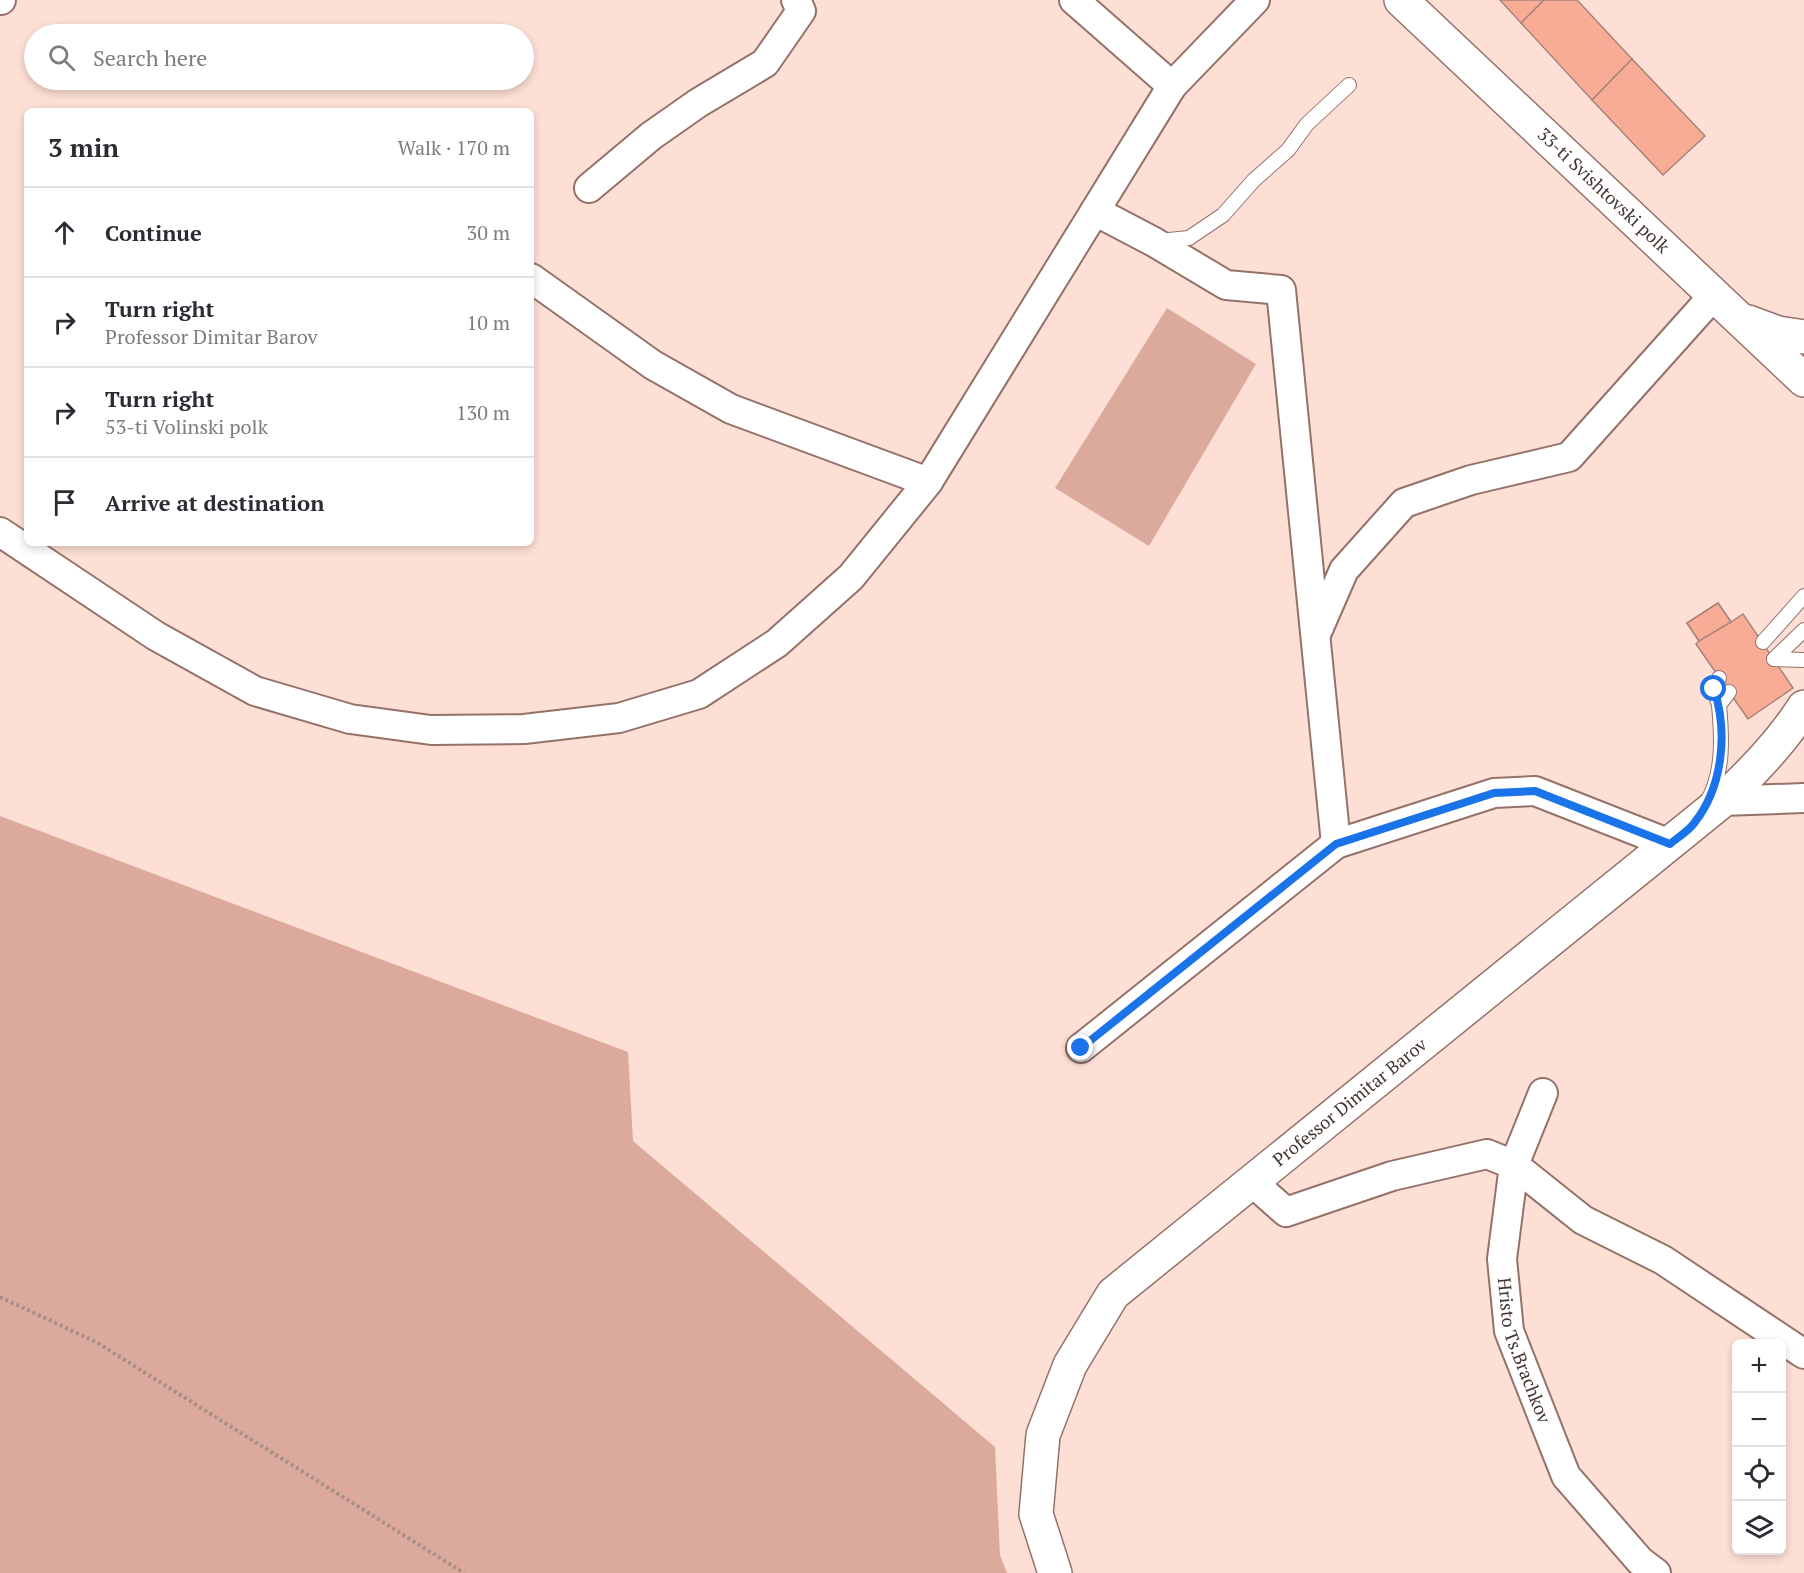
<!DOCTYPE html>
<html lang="en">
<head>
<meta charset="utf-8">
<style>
	:root { --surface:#fff; --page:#f2f2f3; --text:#2b2b33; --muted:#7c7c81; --line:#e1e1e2 }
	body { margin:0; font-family:"PT Serif",serif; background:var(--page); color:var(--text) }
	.controls { position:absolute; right:18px; bottom:18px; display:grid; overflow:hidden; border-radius:9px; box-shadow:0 3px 9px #0003 }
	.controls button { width:54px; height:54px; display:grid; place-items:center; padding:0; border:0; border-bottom:2px solid var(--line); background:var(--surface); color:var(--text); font:30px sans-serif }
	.stop { position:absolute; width:18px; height:18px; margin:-14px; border:4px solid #1a73e8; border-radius:50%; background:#fff }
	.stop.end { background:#1a73e8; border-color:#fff; box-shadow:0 2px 6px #0008 }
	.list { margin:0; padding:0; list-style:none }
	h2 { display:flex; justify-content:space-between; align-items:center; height:78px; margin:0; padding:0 24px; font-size:26px }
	h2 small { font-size:20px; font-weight:400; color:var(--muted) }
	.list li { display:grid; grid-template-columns:39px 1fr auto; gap:18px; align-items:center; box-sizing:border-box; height:90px; padding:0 24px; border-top:2px solid var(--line) }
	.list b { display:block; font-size:22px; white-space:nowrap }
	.list p { margin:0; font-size:20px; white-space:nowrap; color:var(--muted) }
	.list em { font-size:20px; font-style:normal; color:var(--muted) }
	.icon { flex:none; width:33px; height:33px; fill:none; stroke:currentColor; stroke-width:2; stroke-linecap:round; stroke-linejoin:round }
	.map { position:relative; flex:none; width:1804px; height:1573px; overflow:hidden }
	.search { position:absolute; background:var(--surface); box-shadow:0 3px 9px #0003; left:24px; top:24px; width:510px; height:66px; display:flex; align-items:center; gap:15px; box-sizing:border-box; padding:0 21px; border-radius:33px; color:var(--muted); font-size:22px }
	.panel { position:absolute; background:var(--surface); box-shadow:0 3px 9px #0003; left:24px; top:108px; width:510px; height:438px; border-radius:9px }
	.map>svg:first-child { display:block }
	.green { fill:#dcaa9c }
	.building { fill:#f8ac96; stroke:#a7847a; stroke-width:1.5 }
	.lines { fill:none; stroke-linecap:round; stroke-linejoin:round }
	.service-casing { stroke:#947269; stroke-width:16 }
	.minor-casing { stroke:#947269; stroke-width:32 }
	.secondary-casing { stroke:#947269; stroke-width:36 }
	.path { stroke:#a78f89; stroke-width:4; stroke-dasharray:3 3; stroke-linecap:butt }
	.service { stroke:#fff; stroke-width:14 }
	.minor { stroke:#fff; stroke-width:28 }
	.secondary { stroke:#fff; stroke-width:33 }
	.route { stroke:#1a73e8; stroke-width:8 }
	.labels { text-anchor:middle; stroke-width:5; stroke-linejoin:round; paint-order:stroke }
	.street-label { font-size:18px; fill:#443531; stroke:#fff }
</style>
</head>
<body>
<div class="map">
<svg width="1804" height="1573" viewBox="0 0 1804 1573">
	<rect width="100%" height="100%" fill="#fedfd6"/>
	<g class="green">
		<polygon points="1167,308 1256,364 1149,546 1055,488"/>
		<polygon points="0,816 628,1052 633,1141 995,1447 1000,1555 1007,1573 0,1573"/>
	</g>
	<g class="building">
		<polygon points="1500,0 1544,0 1521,23"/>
		<polygon points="1544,0 1577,0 1632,59 1592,100 1521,23"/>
		<polygon points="1632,59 1705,136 1663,175 1592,100"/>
		<polygon points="1718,603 1731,622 1743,614 1793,688 1748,719 1696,644 1699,641 1687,623"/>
		<polygon points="1718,603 1731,622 1699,641 1687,623"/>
	</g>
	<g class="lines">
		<defs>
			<g id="service">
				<polyline points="1159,241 1189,238 1223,215 1254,180 1288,150 1307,124 1349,85"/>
				<polyline points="1763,642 1804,596"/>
				<polyline points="1774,659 1804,630"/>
				<polyline points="1774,659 1804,660"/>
				<polyline points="1719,678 1714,689 1719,705"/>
				<path d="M1707 802C1724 773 1722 737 1719 705L1729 692"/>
			</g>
			<g id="minor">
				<polyline points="0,0 1,0"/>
				<polyline points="1074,0 1172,86"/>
				<polyline points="589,188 651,136 698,103 765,63 801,11 796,0"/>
				<polyline points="1095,211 1154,242 1226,285 1281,290 1336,844"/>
				<polyline points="531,278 653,365 731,409 928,482"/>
				<polyline points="0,532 156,636 255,691 350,719 431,730 524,729 619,718 699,694 777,643 851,577 928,482 1172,86 1255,0"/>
				<polyline points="1317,632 1344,570 1404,503 1471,480 1569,457 1714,295"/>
				<polyline points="1722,801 1804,798"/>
				<polyline points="1081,1048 1336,844 1494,793 1535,791 1670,844"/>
				<path id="s1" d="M1543 1093 1514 1165 1502 1259 1509 1331 1566 1476 1640 1561 1656 1573"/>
				<polyline points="1252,1182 1286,1212 1392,1176 1487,1154 1514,1165 1583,1220 1663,1260 1804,1354"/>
			</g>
			<g id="secondary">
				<path id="s2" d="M1401 0 1804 380"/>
				<polyline points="1748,322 1778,333 1804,337"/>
				<path id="s3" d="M1055 1573 1036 1514 1043 1435 1070 1365 1113 1294 1722 801C1752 772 1781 743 1804 707"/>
			</g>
		</defs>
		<use href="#service" class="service-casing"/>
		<use href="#minor" class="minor-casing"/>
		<use href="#secondary" class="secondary-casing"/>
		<polyline class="path" points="0,1297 96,1342 464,1573"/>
		<use href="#service" class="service"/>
		<use href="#minor" class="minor"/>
		<use href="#secondary" class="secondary"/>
	</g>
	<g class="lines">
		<path class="route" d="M1081 1048 1336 844 1494 793 1535 791 1670 844C1678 837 1689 831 1695 822 1723 786 1728 732 1714 689"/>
	</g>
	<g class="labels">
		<g class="street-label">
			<text dy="6" stroke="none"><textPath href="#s2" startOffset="278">33-ti Svishtovski polk</textPath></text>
			<text dy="6" stroke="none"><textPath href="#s3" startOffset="604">Professor Dimitar Barov</textPath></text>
			<text dy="6" stroke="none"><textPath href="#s1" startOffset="267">Hristo Ts.Brachkov</textPath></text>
		</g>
	</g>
</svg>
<div class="controls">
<button>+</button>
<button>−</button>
<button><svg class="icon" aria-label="locate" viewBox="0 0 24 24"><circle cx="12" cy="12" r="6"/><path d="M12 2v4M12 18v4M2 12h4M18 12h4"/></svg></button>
<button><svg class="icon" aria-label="layers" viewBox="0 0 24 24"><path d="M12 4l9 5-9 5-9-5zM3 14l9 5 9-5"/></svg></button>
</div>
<div class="stop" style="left:1714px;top:689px"></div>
<div class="stop end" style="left:1081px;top:1048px"></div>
<div class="search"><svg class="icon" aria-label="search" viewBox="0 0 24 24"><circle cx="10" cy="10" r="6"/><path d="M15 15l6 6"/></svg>Search here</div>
<section class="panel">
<h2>3 min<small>Walk · 170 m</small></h2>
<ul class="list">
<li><svg class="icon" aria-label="ahead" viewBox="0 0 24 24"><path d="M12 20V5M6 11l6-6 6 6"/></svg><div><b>Continue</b></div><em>30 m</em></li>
<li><svg class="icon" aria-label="right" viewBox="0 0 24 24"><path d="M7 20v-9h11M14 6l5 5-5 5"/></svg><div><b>Turn right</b><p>Professor Dimitar Barov</p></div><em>10 m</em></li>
<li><svg class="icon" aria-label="right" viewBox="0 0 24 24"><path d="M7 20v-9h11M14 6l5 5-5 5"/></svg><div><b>Turn right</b><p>53-ti Volinski polk</p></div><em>130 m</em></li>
<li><svg class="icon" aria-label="arrive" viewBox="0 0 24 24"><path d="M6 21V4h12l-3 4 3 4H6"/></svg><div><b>Arrive at destination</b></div></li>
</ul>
</section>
</div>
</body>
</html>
